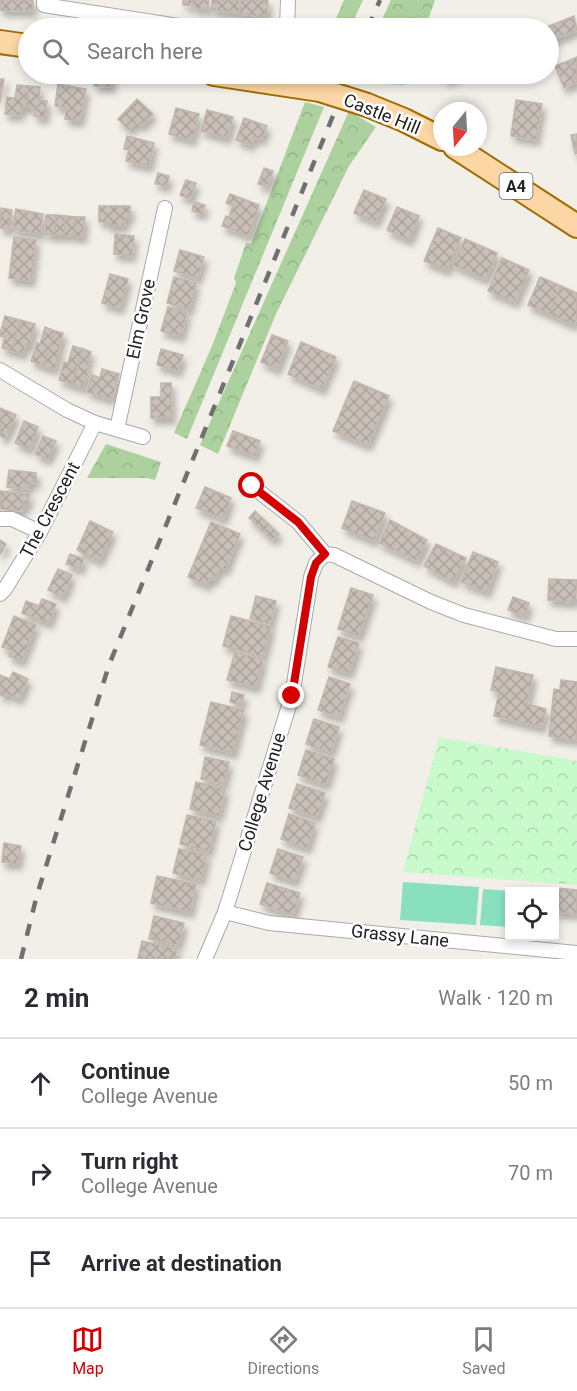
<!DOCTYPE html>
<html lang="en">
<head>
<meta charset="utf-8">
<style>
	:root { --surface:#fff; --page:#f7f7f7; --text:#2b2b33; --muted:#7c7c81; --line:#e1e1e2; --accent:#d40000 }
	body { margin:0; font-family:Roboto,sans-serif; background:var(--page); color:var(--text) }
	.controls { position:absolute; right:18px; bottom:18px; display:grid; overflow:hidden; border-radius:0px; box-shadow:0 3px 9px #0003 }
	.controls button { width:54px; height:54px; display:grid; place-items:center; padding:0; border:0; border-bottom:2px solid var(--line); background:var(--surface); color:var(--text); font:30px sans-serif }
	.compass { position:absolute; left:433px; top:102px; width:54px; height:54px; border-radius:50%; background:var(--surface); box-shadow:0 3px 9px #0003; rotate:198deg }
	.stop { position:absolute; width:18px; height:18px; margin:-14px; border:4px solid #d40000; border-radius:50%; background:#fff }
	.stop.end { background:#d40000; border-color:#fff; box-shadow:0 2px 6px #0008 }
	.list { margin:0; padding:0; list-style:none }
	h2 { display:flex; justify-content:space-between; align-items:center; height:78px; margin:0; padding:0 24px; font-size:26px }
	h2 small { font-size:20px; font-weight:400; color:var(--muted) }
	.list li { display:grid; grid-template-columns:39px 1fr auto; gap:18px; align-items:center; box-sizing:border-box; height:90px; padding:0 24px; border-top:2px solid var(--line) }
	.list b { display:block; font-size:22px; white-space:nowrap }
	.list p { margin:0; font-size:20px; white-space:nowrap; color:var(--muted) }
	.list em { font-size:20px; font-style:normal; color:var(--muted) }
	.icon { flex:none; width:33px; height:33px; fill:none; stroke:currentColor; stroke-width:2; stroke-linecap:round; stroke-linejoin:round }
	.map { position:relative; flex:none; width:577px; height:959px; overflow:hidden }
	.search { position:absolute; background:var(--surface); box-shadow:0 3px 9px #0003; left:18px; right:18px; top:18px; height:66px; display:flex; align-items:center; gap:15px; box-sizing:border-box; padding:0 21px; border-radius:33px; color:var(--muted); font-size:22px }
	.sheet { height:348px; background:var(--surface) }
	nav { display:flex; justify-content:space-around; align-items:center; box-sizing:border-box; height:84px; border-top:2px solid var(--line); background:var(--surface); font-size:16px; color:var(--muted) }
	nav a { display:grid; justify-items:center; gap:3px }
	nav .on { color:var(--accent) }
	.map>svg:first-child { display:block }
	.forest { fill:url(#forest-crowns) }
	.park { fill:url(#park-crowns) }
	.pitch { fill:#88e0be }
	.building { fill:url(#building-cross-hatch); stroke:#c4b6ab; stroke-width:1.5; filter:url(#shadow) }
	.lines { fill:none; stroke-linecap:round; stroke-linejoin:round }
	.minor-casing { stroke:#a9a9a9; stroke-width:16 }
	.primary-casing { stroke:#a06b00; stroke-width:26 }
	.minor { stroke:#fff; stroke-width:14 }
	.primary { stroke:#fcd6a4; stroke-width:22 }
	.rail { stroke:#707070; stroke-width:4.5; stroke-dasharray:12 12; stroke-linecap:butt }
	.primary-bridge-casing { stroke:#a06b00; stroke-width:26; stroke-linecap:butt }
	.primary-bridge { stroke:#fcd6a4; stroke-width:22 }
	.route { stroke:#d40000; stroke-width:8 }
	.labels { text-anchor:middle; stroke-width:5; stroke-linejoin:round; paint-order:stroke }
	.shield { fill:#fff; stroke:#646464; stroke-width:1.5 }
	.shield-label { font-size:16px; font-weight:bold; fill:#222 }
	.street-label { font-size:18px; fill:#222; stroke:#fff }
</style>
</head>
<body>
<div class="map">
<svg width="577" height="959" viewBox="0 0 577 959">
	<defs>
		<pattern id="forest-crowns" width="20" height="18" patternUnits="userSpaceOnUse" patternTransform="scale(1.5)"><rect width="20" height="18" fill="#add19e"/><path d="M2 6a3 3 0 1 1 6 0M12 15a3 3 0 1 1 6 0" fill="none" stroke="#95b388"/></pattern>
		<pattern id="park-crowns" width="20" height="18" patternUnits="userSpaceOnUse" patternTransform="scale(1.5)"><rect width="20" height="18" fill="#c8facc"/><path d="M2 6a3 3 0 1 1 6 0M12 15a3 3 0 1 1 6 0" fill="none" stroke="#acd6af"/></pattern>
		<pattern id="building-cross-hatch" width="8" height="8" patternUnits="userSpaceOnUse" patternTransform="scale(1.5)"><rect width="8" height="8" fill="#c7bfb8"/><path d="M0 0l8 8M0 8l8-8" fill="none" stroke="#aba49e"/></pattern>
		<filter id="shadow"><feDropShadow dx="3.5" dy="6" stdDeviation="3" flood-color="#0004"/></filter>
	</defs>
	<rect width="100%" height="100%" fill="#f2efe9"/>
	<g class="forest">
		<polygon points="344,0 363,0 350,28 332,28"/>
		<polygon points="391,0 435,0 425,28 378,28"/>
		<path d="M359 74H408L404 85C386 83 374 86 357 78Z"/>
		<polygon points="305,102 324,107 187,439 174,433 212,346 236,283 234,278 246,243 251,244"/>
		<polygon points="349,111 376,127 349,166 276,314 218,454 200,445"/>
		<polygon points="106,444 161,462 155,480 147,478 87,478"/>
	</g>
	<polygon class="park" points="439,737 577,761 577,885 403,872"/>
	<g class="pitch">
		<polygon points="403,882 479,887 476,925 400,920"/>
		<polygon points="483,889 511,891 509,927 480,925"/>
	</g>
	<g class="building">
		<polygon points="0,0 33,0 33,11 0,10"/>
		<polygon points="183,0 209,0 208,9 196,9 196,6 183,5"/>
		<polygon points="212,0 239,0 239,13 212,10"/>
		<polygon points="241,0 268,0 267,17 240,14"/>
		<polygon points="574,16 577,30 548,42 548,28 544,28"/>
		<polygon points="577,57 577,82 568,61"/>
		<polygon points="568,61 577,82 564,88 555,66"/>
		<polygon points="95,74 112,74 112,87 94,86"/>
		<polygon points="443,74 460,74 446,80"/>
		<polygon points="0,79 4,79 0,103"/>
		<polygon points="58,84 86,89 80,121 65,119 66,108 55,106"/>
		<polygon points="17,85 29,86 27,107 21,107 20,115 5,114 7,97 15,98"/>
		<polygon points="29,86 40,87 39,100 47,101 45,118 34,116 35,108 27,107"/>
		<polygon points="137,99 153,114 142,126 137,122 129,130 118,119"/>
		<polygon points="516,100 542,104 536,140 511,136"/>
		<polygon points="176,108 199,114 192,140 169,134"/>
		<polygon points="207,110 233,117 227,138 201,131"/>
		<polygon points="244,118 267,126 262,139 254,137 251,145 236,140"/>
		<polygon points="577,134 577,153 575,154 571,135"/>
		<polygon points="127,136 154,143 149,166 126,161 129,150 124,149"/>
		<polygon points="264,168 273,171 267,187 258,184"/>
		<polygon points="158,173 169,176 167,186 155,184"/>
		<polygon points="186,180 196,183 190,199 180,195"/>
		<polygon points="364,190 386,199 376,222 354,213"/>
		<polygon points="230,194 259,205 249,236 222,226 226,216 229,217 233,206 226,203"/>
		<polygon points="194,202 205,205 202,214 192,211"/>
		<polygon points="99,206 130,206 130,218 125,218 125,226 108,226 109,222 99,222"/>
		<polygon points="397,207 419,216 409,240 387,230"/>
		<polygon points="1,208 12,210 9,230 0,228"/>
		<polygon points="16,209 43,214 40,234 13,230"/>
		<polygon points="46,215 56,215 55,235 45,234"/>
		<polygon points="56,215 66,216 64,235 55,235"/>
		<polygon points="66,216 75,217 74,236 64,235"/>
		<polygon points="75,217 85,217 83,237 74,236"/>
		<polygon points="438,228 461,238 447,270 424,261"/>
		<polygon points="115,234 134,236 132,256 114,254"/>
		<polygon points="14,237 36,240 31,281 9,278"/>
		<polygon points="465,239 497,253 486,279 453,265"/>
		<polygon points="180,250 204,257 198,278 174,271"/>
		<polygon points="502,258 529,270 515,302 488,291"/>
		<polygon points="110,274 128,279 120,308 102,303"/>
		<polygon points="174,277 196,283 189,309 167,303"/>
		<polygon points="540,277 561,286 549,314 528,305"/>
		<polygon points="561,286 577,293 577,317 574,325 549,314"/>
		<polygon points="168,307 187,313 181,336 161,331"/>
		<polygon points="5,316 20,320 12,351 2,348 5,337 0,336 0,334"/>
		<polygon points="20,320 35,324 29,346 25,345 23,354 12,351"/>
		<polygon points="45,327 55,331 44,366 31,361 37,343 40,344"/>
		<polygon points="55,331 63,333 55,369 44,366"/>
		<polygon points="272,335 288,341 277,369 261,362"/>
		<polygon points="301,342 336,357 322,389 288,374"/>
		<polygon points="73,346 83,349 72,384 59,380 64,362 68,363"/>
		<polygon points="83,349 91,352 86,369 89,370 83,388 72,384"/>
		<polygon points="161,349 183,355 178,371 157,365"/>
		<polygon points="102,369 119,374 112,399 87,392 92,375 100,378"/>
		<polygon points="354,381 389,396 368,445 333,431"/>
		<polygon points="161,383 171,383 172,418 151,418 151,397 161,397"/>
		<polygon points="0,408 16,415 5,438 0,436"/>
		<polygon points="24,421 38,427 30,449 15,443"/>
		<polygon points="233,431 260,441 255,456 227,446"/>
		<polygon points="43,436 56,441 48,459 35,454"/>
		<polygon points="9,470 36,473 36,483 29,482 29,489 7,487"/>
		<polygon points="205,487 231,498 223,519 196,508"/>
		<polygon points="0,491 29,494 28,505 24,504 23,511 0,509"/>
		<polygon points="352,501 385,513 374,541 342,528"/>
		<polygon points="255,511 279,534 272,540 249,518"/>
		<polygon points="390,520 427,540 417,561 379,543"/>
		<polygon points="90,521 113,532 99,561 77,550"/>
		<polygon points="211,522 240,534 225,570 220,567 214,580 210,578 207,585 188,577"/>
		<polygon points="0,540 6,544 0,555"/>
		<polygon points="436,544 466,558 453,582 424,566"/>
		<polygon points="473,552 498,562 487,592 461,582"/>
		<polygon points="70,554 84,559 80,569 66,564"/>
		<polygon points="58,569 72,575 63,597 48,590"/>
		<polygon points="549,579 577,580 575,602 548,600"/>
		<polygon points="351,588 373,595 359,636 338,629"/>
		<polygon points="256,596 276,601 270,624 250,619"/>
		<polygon points="513,597 529,603 525,616 508,610"/>
		<polygon points="42,599 56,604 49,623 22,613 26,601 39,606"/>
		<polygon points="14,616 36,625 22,661 9,656 11,650 2,647"/>
		<polygon points="231,616 271,627 263,657 223,646"/>
		<polygon points="338,637 359,643 349,673 328,667"/>
		<polygon points="235,652 263,660 256,687 227,680"/>
		<polygon points="496,667 533,675 527,704 546,709 542,727 494,716 499,692 491,690"/>
		<polygon points="13,672 28,679 19,699 5,693 4,697 0,695 0,675 10,679"/>
		<polygon points="329,677 350,684 339,717 318,710"/>
		<polygon points="561,680 577,682 577,740 549,736 554,689 560,690"/>
		<polygon points="232,692 244,695 241,705 230,702"/>
		<polygon points="211,702 244,710 233,753 200,745"/>
		<polygon points="314,719 339,727 331,752 306,744"/>
		<polygon points="306,750 334,759 326,785 298,775"/>
		<polygon points="205,757 229,762 224,784 201,779"/>
		<polygon points="196,782 225,789 219,816 190,809"/>
		<polygon points="297,784 325,793 317,817 289,808"/>
		<polygon points="289,814 315,823 307,848 281,839"/>
		<polygon points="187,815 216,821 209,851 180,844"/>
		<polygon points="4,843 21,846 18,864 2,862"/>
		<polygon points="179,849 207,855 201,880 173,873"/>
		<polygon points="278,849 303,857 295,881 270,873"/>
		<polygon points="157,876 196,884 190,912 151,903"/>
		<polygon points="267,883 300,893 293,915 260,904"/>
		<polygon points="557,888 577,890 577,914 555,912"/>
		<polygon points="154,916 184,923 178,945 149,939"/>
		<polygon points="142,941 177,949 174,959 138,959"/>
	</g>
	<g class="lines">
		<defs>
			<g id="minor">
				<polyline points="44,0 44,5 191,28"/>
				<polyline points="287,28 288,0"/>
				<polyline points="0,370 67,410 95,423"/>
				<polyline points="117,429 165,208"/>
				<polyline points="252,486 298,522 325,554 334,555 431,602 464,615 556,639 577,639"/>
				<polyline points="0,519 12,519 40,532"/>
				<polyline points="0,594 5,589 40,532 95,423 143,437"/>
				<polyline points="225,912 269,923 577,953"/>
				<polyline points="205,959 225,912 292,696 311,577 316,563 325,554"/>
			</g>
			<g id="primary">
				<polyline points="0,42 28,46"/>
				<polyline points="214,74 320,90"/>
				<polyline points="367,105 404,120 442,139"/>
				<polyline points="455,147 577,226"/>
			</g>
		</defs>
		<use href="#minor" class="minor-casing"/>
		<use href="#primary" class="primary-casing"/>
		<use href="#minor" class="minor"/>
		<use href="#primary" class="primary"/>
		<g class="rail">
			<polyline points="368,28 380,0"/>
			<polyline points="21,959 37,895 109,665 350,74"/>
		</g>
		<defs>
			<polyline id="primary-bridge" points="320,90 367,105"/>
		</defs>
		<use href="#primary-bridge" class="primary-bridge-casing"/>
		<use href="#primary-bridge" class="primary-bridge"/>
	</g>
	<g class="lines">
		<polyline class="route" points="252,486 298,522 325,554 316,563 311,577 292,696"/>
	</g>
	<g class="labels">
		<rect class="shield" x="499.5" y="173" width="33" height="26" rx="4.5"/>
		<g class="shield-label">
			<text x="516" y="192">A4</text>
		</g>
		<g class="street-label">
			<text transform="translate(382 114) rotate(22)" y="6">Castle Hill</text>
			<text transform="translate(141 319) rotate(-78)" y="6">Elm Grove</text>
			<text transform="translate(50 510) rotate(-62)" y="6">The Crescent</text>
			<text transform="translate(262 792) rotate(-73)" y="6">College Avenue</text>
			<text transform="translate(400 936) rotate(6)" y="6">Grassy Lane</text>
		</g>
	</g>
</svg>
<div class="controls">
<button><svg class="icon" aria-label="locate" viewBox="0 0 24 24"><circle cx="12" cy="12" r="6"/><path d="M12 2v4M12 18v4M2 12h4M18 12h4"/></svg></button>
</div>
<svg class="compass" viewBox="-18 -18 36 36"><path d="M0-13l5 13h-10z" fill="#e53935"/><path d="M0 13l5-13h-10z" fill="#7c7c81"/></svg>
<div class="stop" style="left:252px;top:486px"></div>
<div class="stop end" style="left:292px;top:696px"></div>
<div class="search"><svg class="icon" aria-label="search" viewBox="0 0 24 24"><circle cx="10" cy="10" r="6"/><path d="M15 15l6 6"/></svg>Search here</div>
</div>
<section class="sheet">
<h2>2 min<small>Walk · 120 m</small></h2>
<ul class="list">
<li><svg class="icon" aria-label="ahead" viewBox="0 0 24 24"><path d="M12 20V5M6 11l6-6 6 6"/></svg><div><b>Continue</b><p>College Avenue</p></div><em>50 m</em></li>
<li><svg class="icon" aria-label="right" viewBox="0 0 24 24"><path d="M7 20v-9h11M14 6l5 5-5 5"/></svg><div><b>Turn right</b><p>College Avenue</p></div><em>70 m</em></li>
<li><svg class="icon" aria-label="arrive" viewBox="0 0 24 24"><path d="M6 21V4h12l-3 4 3 4H6"/></svg><div><b>Arrive at destination</b></div></li>
</ul>
</section>
<nav>
<a class="on"><svg class="icon" aria-label="map" viewBox="0 0 24 24"><path d="M3 6l6-2 6 2 6-2v14l-6 2-6-2-6 2zM9 4v14M15 6v14"/></svg>Map</a>
<a><svg class="icon" aria-label="directions" viewBox="0 0 24 24"><path d="M12 3l9 9-9 9-9-9zM9 14v-3h6M13 9l2 2-2 2"/></svg>Directions</a>
<a><svg class="icon" aria-label="saved" viewBox="0 0 24 24"><path d="M7 4h10v16l-5-4-5 4z"/></svg>Saved</a>
</nav>
</body>
</html>
